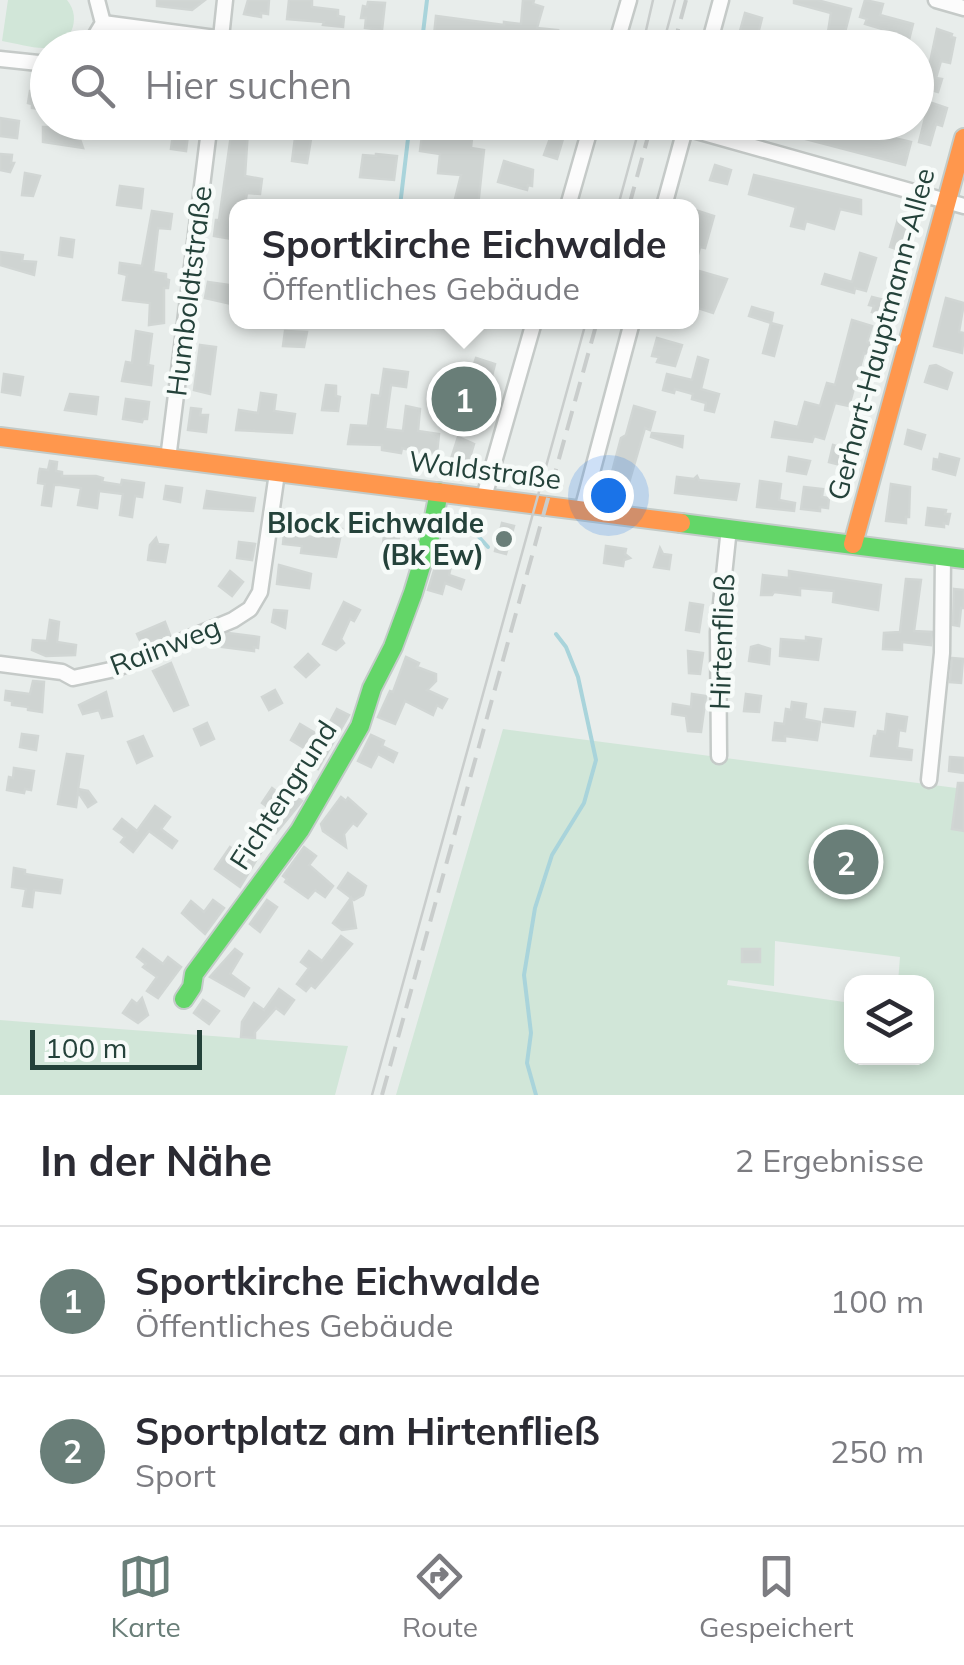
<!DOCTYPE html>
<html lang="de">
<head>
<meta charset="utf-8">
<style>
	:root { --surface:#fff; --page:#f2f2f3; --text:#2b2b33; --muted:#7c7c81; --line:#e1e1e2; --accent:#697e78 }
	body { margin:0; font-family:Mulish,sans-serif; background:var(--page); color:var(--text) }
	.controls { position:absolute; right:30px; bottom:30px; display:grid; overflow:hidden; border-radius:20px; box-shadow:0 5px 15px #0003 }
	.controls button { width:90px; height:90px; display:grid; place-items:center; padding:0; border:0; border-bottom:2px solid var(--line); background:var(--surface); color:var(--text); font:50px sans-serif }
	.scale { position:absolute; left:30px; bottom:25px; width:172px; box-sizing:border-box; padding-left:10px; border:5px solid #24423a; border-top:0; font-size:28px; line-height:35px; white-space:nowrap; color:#24423a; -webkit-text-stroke:8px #f7fbf9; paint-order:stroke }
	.you { position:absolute; left:608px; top:495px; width:35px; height:35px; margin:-25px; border:8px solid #fff; border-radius:50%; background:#1a73e8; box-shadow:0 0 0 15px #1a73e833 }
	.badge { display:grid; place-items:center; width:65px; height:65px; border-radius:50%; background:var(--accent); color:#fff; font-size:32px; font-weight:700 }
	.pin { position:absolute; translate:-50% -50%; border:5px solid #fff; box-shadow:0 2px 10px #0006 }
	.popup { position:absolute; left:229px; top:199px; width:470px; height:130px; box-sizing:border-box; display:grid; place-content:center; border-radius:20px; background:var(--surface); filter:drop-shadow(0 2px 8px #0005); font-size:32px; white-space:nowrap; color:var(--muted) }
	.popup b { font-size:38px; color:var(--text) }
	.popup::after { content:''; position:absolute; left:50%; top:100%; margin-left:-20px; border:20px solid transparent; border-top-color:var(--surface) }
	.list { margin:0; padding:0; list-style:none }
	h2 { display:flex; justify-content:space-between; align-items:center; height:130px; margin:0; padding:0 40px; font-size:42px }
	h2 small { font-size:32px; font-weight:400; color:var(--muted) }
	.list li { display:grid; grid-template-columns:65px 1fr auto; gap:30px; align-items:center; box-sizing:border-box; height:150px; padding:0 40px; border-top:2px solid var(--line) }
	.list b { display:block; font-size:38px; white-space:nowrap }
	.list p { margin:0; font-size:32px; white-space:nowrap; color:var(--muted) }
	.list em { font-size:32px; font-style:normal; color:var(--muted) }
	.icon { flex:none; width:55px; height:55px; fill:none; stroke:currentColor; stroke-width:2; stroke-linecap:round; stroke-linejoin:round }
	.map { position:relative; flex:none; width:964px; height:1095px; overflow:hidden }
	.search { position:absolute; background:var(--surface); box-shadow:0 5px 15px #0003; left:30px; right:30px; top:30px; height:110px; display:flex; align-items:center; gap:25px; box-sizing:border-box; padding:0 35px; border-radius:55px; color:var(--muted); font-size:38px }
	.sheet { height:430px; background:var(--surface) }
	nav { display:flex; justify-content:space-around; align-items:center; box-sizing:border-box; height:140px; border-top:2px solid var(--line); background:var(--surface); font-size:28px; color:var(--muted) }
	nav a { display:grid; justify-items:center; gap:5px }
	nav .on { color:var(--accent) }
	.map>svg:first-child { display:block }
	.green { fill:#d1e6d8; fill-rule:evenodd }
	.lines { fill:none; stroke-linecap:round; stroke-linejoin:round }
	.stream { stroke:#a9d4db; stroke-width:4 }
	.building { fill:#cfd4d2; stroke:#d1d6d4; stroke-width:2.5 }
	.street-casing { stroke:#c5cac8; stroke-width:19 }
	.fast-casing { stroke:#c3cbc8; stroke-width:22 }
	.slow-casing { stroke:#c3cbc8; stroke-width:22 }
	.street { stroke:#fcfcfc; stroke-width:14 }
	.fast { stroke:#63d668; stroke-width:18 }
	.slow { stroke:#ff974d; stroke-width:18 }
	.tram { stroke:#c9cdcc; stroke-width:2.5 }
	.rail { stroke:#c9cdcc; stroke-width:4; stroke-dasharray:20 10; stroke-linecap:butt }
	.poi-dot { fill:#697e78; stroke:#f7fbf9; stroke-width:4 }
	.labels { text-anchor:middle; stroke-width:9; stroke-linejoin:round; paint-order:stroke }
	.street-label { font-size:28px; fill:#24423a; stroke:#f7fbf9 }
	.poi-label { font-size:28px; font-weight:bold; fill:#24423a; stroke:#f7fbf9; text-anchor:end }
</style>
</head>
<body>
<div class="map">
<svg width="964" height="1095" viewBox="0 0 964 1095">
	<rect width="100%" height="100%" fill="#e8edeb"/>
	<g class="green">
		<path d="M8 0H67C83 19 70 48 44 48 30 48 15 43 2 41Z"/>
		<path d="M503 729 964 789V1095H396ZM775 941 900 957 898 982H926V1058H852L851 1003 727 985 728 980 774 986Z"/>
		<polygon points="0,1020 25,1022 348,1046 335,1095 0,1095"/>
	</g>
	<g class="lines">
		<g class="stream">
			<polyline points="422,41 427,0"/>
			<polyline points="400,206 410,122"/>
			<polyline points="388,322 390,322"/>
			<polyline points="459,515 488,547"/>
			<polyline points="536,1095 527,1063 531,1033 524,975 535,908 552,855 584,803 596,760 578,677 566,647 556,634"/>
		</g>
	</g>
	<g class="building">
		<polygon points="157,0 205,0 192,10 157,6"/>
		<polygon points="248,0 269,0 268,14 261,13 261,17 244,14"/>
		<polygon points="289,0 312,0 312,7 338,10 338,16 344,17 343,27 323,25 324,22 287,19"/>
		<polygon points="523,0 534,0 533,4 543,7 537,28 558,30 555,48 500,44 452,32 451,38 434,35 436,16 504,25 504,22 521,24"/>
		<polygon points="794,0 817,0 851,9 844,36 828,32 831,13 794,3"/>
		<polygon points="865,0 883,4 880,15 913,24 907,48 885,46 889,31 865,24 867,19 860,17"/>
		<polygon points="368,2 385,3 382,30 365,28 366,18 361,18 363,6 367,7"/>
		<polygon points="745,13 762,18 756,42 738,38"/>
		<polygon points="937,29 952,34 951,37 955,38 950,63 941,61 936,78 942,79 938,92 916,86 916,69 928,72"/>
		<polygon points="35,87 48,88 48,110 32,108 32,104 28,103 30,91 34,91"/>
		<polygon points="929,102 947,108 942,126 936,124 930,145 919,142"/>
		<polygon points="0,118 19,121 17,138 0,136"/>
		<polygon points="270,122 303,122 301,138 311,139 307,163 292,161 295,138 268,134"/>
		<polygon points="332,122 363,122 362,132 331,130"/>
		<polygon points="556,122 568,122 557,159 544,155"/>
		<polygon points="764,122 833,122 881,135 884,122 898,122 894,138 911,142 905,165 798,137 764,125"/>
		<polygon points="43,127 76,128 83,148 43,142"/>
		<polygon points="232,128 248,130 245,176 262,179 260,194 247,193 245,204 236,206 232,239 214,236 216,220 219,220"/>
		<polygon points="426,133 472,138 471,148 484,150 478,206 454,203 461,175 438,173 440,154 420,151 422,136"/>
		<polygon points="173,134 188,135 186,151 171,149"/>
		<polygon points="0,154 12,155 11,163 14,163 10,172 0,170"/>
		<polygon points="376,154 397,156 394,180 360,177 363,155 376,156"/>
		<polygon points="504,161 533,170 532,186 528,185 527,190 498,182"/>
		<polygon points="715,165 731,170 727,184 710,180"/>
		<polygon points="25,173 40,176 33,196 22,195"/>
		<polygon points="754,175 861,200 861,214 840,209 834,229 806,221 804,229 791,226 796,207 749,194"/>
		<polygon points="120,186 143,189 141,208 117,205"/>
		<polygon points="692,209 714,216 705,248 700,247 695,266 692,266"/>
		<polygon points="152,211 172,214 170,229 158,228 153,272 166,274 166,279 169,280 168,288 164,288 164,323 149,325 150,303 123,300 127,275 119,273 120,263 142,266"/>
		<polygon points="898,219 910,223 902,251 890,247"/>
		<polygon points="61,238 74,240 72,257 59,255"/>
		<polygon points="0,252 23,255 22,261 36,262 34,275 0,265"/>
		<polygon points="860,253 876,258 866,291 855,288 854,293 822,284 825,274 852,282"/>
		<polygon points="692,269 727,279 713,313 692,306"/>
		<polygon points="208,282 230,285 231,304 205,298"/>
		<polygon points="872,297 888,301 884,315 872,312 874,306 869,305"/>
		<polygon points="946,298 964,303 959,332 964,333 962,353 934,346"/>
		<polygon points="752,307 773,313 771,323 749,316"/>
		<polygon points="852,320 872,326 867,342 887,350 885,359 864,353 849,406 835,403 824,439 814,436 812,442 772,437 775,422 798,427 805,402 820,406 827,383 835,385"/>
		<polygon points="771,323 782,326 774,356 763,353"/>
		<polygon points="136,331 152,334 148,365 153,366 151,385 122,381 126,362 132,363"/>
		<polygon points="285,331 307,332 304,347 283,346"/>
		<polygon points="657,338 682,345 675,366 657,362 659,357 652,356"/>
		<polygon points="200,345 216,347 210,394 194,390"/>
		<polygon points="698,357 708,360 701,389 719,394 714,412 705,410 706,403 692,399 693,394 675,389 674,393 663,390 667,374 692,380"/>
		<polygon points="476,358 495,364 482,415 468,411 462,431 445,425 447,408 440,406 445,385 465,391"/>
		<polygon points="936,365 952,373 947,389 925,382 930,366"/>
		<polygon points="384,369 408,372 406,387 391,385 385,429 403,431 406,406 420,409 418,431 439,434 437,453 431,452 431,456 402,448 401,453 382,450 382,445 348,444 351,425 368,426 372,395 380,396"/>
		<polygon points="4,374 23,377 20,395 2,392"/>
		<polygon points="326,385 336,386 336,396 340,397 338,411 322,410"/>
		<polygon points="261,393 276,395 274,411 295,414 292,433 236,430 239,410 258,413"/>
		<polygon points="70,394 98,397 96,414 65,410"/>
		<polygon points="126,399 149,402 147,419 143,419 142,422 123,419"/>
		<polygon points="634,406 655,412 650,430 645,428 626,493 607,491 621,438 626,435"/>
		<polygon points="191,408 201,409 200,415 208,415 206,432 188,430"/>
		<polygon points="908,430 925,435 921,449 905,444"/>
		<polygon points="652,433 683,436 682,447 651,437"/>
		<polygon points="458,437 474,444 468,464 451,459"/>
		<polygon points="833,445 853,451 848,467 829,462"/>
		<polygon points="940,454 959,459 955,475 933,469 934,459 939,460"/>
		<polygon points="789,457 810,461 806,474 787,471"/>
		<polygon points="50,461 57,462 56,471 62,472 62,476 96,476 103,478 102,482 121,485 122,480 144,483 142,497 135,496 132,517 120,515 123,494 99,491 97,508 78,505 81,488 60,485 54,485 51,506 42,505 45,484 38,483 39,474 40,469 48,470"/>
		<polygon points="697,476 699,480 739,484 736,500 675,493 677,477 694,479"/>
		<polygon points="760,481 781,484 779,500 795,503 794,511 757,507"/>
		<polygon points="891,484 910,487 909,517 906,517 906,523 886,521"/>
		<polygon points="166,486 182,488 180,502 164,499"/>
		<polygon points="804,487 823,489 822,497 829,498 828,508 820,507 820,511 801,509"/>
		<polygon points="207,491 255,498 253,511 204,508"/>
		<polygon points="928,508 946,510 945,514 950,514 948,524 944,523 944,527 926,525"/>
		<polygon points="389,515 408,518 406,530 400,529 396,560 381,558 384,536 356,533 358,517 388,521"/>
		<polygon points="314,523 342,529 336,557 301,553 302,546 283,544 284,534 313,537"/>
		<polygon points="502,523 514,526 506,554 495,551"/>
		<polygon points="156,538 158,544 168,545 165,562 148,560 150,545"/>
		<polygon points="239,542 255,544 252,560 237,558"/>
		<polygon points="606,546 626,549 625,554 630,558 624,560 623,566 604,563"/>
		<polygon points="660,548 663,554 671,555 669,569 654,567"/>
		<polygon points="437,561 451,566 449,575 464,580 461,589 445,583 442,594 428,590"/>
		<polygon points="279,565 311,574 309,588 277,584"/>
		<polygon points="230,571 243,582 232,596 219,586"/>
		<polygon points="789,571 881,585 878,610 833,602 834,591 800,588 800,595 774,592 772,595 761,595 763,575 789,578"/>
		<polygon points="906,579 921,580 914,631 932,632 931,645 902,642 902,650 883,649 884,633 900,632"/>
		<polygon points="954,589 964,590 964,608 961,608 959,626 953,625"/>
		<polygon points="344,602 360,610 354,621 350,619 341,639 344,643 336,650 323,644"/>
		<polygon points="690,603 703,605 699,632 686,630"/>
		<polygon points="274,610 287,611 285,628 272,622"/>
		<polygon points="50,620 59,622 57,642 76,645 75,655 46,656 32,650 33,640 47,641"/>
		<polygon points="165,622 170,635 142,645 137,634"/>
		<polygon points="228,633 259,637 258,648 254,647 254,651 222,647 224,635"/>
		<polygon points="806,637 821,639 818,660 780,656 781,639 806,641"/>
		<polygon points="758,645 770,649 769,664 749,661 751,647"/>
		<polygon points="688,651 703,653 700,674 689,673"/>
		<polygon points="308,654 319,665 306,677 295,667"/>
		<polygon points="406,657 419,663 417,667 436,674 436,681 427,690 447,699 442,708 437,705 433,715 405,701 395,724 378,717 390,691 393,692"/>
		<polygon points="952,658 963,659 961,683 950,682"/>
		<polygon points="171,663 188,705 174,711 153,671"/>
		<polygon points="33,681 44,682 42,712 28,710 28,707 12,705 12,701 5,700 6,691 30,694"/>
		<polygon points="275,690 282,703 269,710 262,697"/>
		<polygon points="106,692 112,716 102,718 99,710 83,714 79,705"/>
		<polygon points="692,694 706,696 701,732 688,731 686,716 672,714 673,704 691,707"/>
		<polygon points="746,694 761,696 759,712 744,711"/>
		<polygon points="792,702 806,704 804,719 820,722 817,740 785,736 785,741 773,740 775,723 784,724 786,709 791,710"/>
		<polygon points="337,709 349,715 318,769 307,763 312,753 291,740 300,724 322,737"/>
		<polygon points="825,709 855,712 853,726 823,722"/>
		<polygon points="887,714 907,717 905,731 899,730 897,748 912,750 911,760 871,756 874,736 877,736 878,731 885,732"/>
		<polygon points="207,723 214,739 201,745 194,729"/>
		<polygon points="22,734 38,736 36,750 20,747"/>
		<polygon points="371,735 384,741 382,746 397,753 393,762 378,754 371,767 358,761"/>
		<polygon points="143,736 152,756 137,763 128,742"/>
		<polygon points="67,754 83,756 78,789 88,791 96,802 88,807 78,792 76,807 58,804"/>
		<polygon points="950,757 964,758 964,773 949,771"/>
		<polygon points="14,768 34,771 31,790 25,789 24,793 7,790 9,777 13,778"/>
		<polygon points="958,783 964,783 964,831 952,829"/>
		<polygon points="272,788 286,799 290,793 302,801 276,833 266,826 276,813 262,803"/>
		<polygon points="341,797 346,801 348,798 366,814 357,826 353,823 344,834 346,847 323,831 321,824"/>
		<polygon points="155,806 170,817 161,829 177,841 172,848 149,831 133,852 121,842 125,837 114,829 122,819 137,831"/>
		<polygon points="251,840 263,849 240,887 215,869 230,847 240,855"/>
		<polygon points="304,847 316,856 309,865 333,886 325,897 315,890 308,898 285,882 287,879 283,876"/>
		<polygon points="14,868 25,870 25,874 62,880 60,893 34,890 32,907 23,906 26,889 12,887"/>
		<polygon points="348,873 366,886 363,895 354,900 338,888"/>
		<polygon points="351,898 356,928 342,930 333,923"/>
		<polygon points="213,900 224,908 205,934 182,913 191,901 204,912"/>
		<polygon points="267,900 277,907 260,932 250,924"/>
		<polygon points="341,936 352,944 315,988 311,985 306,991 297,984 309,968 301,962 309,951 322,961"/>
		<polygon points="143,949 163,964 168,957 181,967 158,998 147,991 157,977 143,967 146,964 137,957"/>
		<polygon points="235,949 242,954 230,974 249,988 244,996 210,977"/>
		<rect x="742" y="949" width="18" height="13"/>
		<polygon points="279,989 294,1000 284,1014 276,1008 255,1032 255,1038 241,1037 242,1022 254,1003 264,1010"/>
		<polygon points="142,998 148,1015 138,1023 123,1013 132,1000 137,1004"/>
		<polygon points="203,1000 219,1011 209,1024 194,1013"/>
	</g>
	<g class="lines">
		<defs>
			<g id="street">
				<polyline points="936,0 964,8"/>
				<polyline points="103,23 291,48"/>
				<polyline points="220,47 225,0"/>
				<polyline points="88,48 103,23 97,0"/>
				<polyline points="615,48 629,0"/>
				<polyline points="708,48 721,0"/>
				<polyline points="0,59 48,64"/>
				<polyline points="686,128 964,206"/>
				<polyline points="568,206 592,122"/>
				<polyline points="664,206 687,122"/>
				<polyline points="168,459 210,122"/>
				<polyline points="484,497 534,322"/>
				<polyline points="582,510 632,322"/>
				<polyline points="0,664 62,672 73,678 115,669 233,620 250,609 260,592 277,473"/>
				<polyline points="719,756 718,632 729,528"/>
				<polyline points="929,780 942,653 943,556"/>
			</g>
			<g id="fast">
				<polyline points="681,523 964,559"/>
				<polyline points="184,999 192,987 194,974 300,830 360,726 372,688 393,647 413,593 430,537 439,492"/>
			</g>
			<g id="slow">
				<polyline points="0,437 681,523"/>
				<polyline points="853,544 964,138"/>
			</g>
		</defs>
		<use href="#street" class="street-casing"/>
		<use href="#fast" class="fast-casing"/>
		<use href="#slow" class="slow-casing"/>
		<use href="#street" class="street"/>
		<use href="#fast" class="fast"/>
		<use href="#slow" class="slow"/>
		<g class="tram">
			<polyline points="642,48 653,0"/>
			<polyline points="662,48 675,0"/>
			<polyline points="618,206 641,122"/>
			<polyline points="372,1095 586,322"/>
		</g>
		<g class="rail">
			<polyline points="673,48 686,0"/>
			<polyline points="629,206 652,122"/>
			<polyline points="382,1095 597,322"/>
		</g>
	</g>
	<circle class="poi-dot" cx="504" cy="539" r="10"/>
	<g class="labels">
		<g class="street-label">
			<text transform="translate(189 291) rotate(-83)" y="10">Humboldtstraße</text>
			<text transform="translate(881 334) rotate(-75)" y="10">Gerhart-Hauptmann-Allee</text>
			<text transform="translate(485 470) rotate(7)" y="10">Waldstraße</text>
			<text transform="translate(722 642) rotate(-88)" y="10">Hirtenfließ</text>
			<text transform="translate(165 646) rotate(-21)" y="10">Rainweg</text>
			<text transform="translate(283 795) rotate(-57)" y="10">Fichtengrund</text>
		</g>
		<g class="poi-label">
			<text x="484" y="533">Block Eichwalde<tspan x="484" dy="32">(Bk Ew)</tspan></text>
		</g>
	</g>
</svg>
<div class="controls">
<button><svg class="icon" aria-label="layers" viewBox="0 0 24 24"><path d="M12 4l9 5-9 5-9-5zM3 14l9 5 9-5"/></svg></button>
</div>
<div class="scale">100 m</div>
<div class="you"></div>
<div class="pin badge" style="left:464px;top:399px">1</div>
<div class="popup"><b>Sportkirche Eichwalde</b>Öffentliches Gebäude</div>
<div class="pin badge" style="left:846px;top:862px">2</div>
<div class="search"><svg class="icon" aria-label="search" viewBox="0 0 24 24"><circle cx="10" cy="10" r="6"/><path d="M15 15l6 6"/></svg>Hier suchen</div>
</div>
<section class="sheet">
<h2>In der Nähe<small>2 Ergebnisse</small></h2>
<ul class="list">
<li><span class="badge">1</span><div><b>Sportkirche Eichwalde</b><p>Öffentliches Gebäude</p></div><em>100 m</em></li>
<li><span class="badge">2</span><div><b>Sportplatz am Hirtenfließ</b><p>Sport</p></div><em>250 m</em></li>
</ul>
</section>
<nav>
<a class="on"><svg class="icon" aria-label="map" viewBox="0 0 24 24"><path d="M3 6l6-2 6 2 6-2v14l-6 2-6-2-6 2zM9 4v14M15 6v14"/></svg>Karte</a>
<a><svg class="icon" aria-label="directions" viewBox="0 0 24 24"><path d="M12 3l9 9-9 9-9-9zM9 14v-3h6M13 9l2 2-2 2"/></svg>Route</a>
<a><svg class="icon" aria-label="saved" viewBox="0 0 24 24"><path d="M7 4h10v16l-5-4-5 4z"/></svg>Gespeichert</a>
</nav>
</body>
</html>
